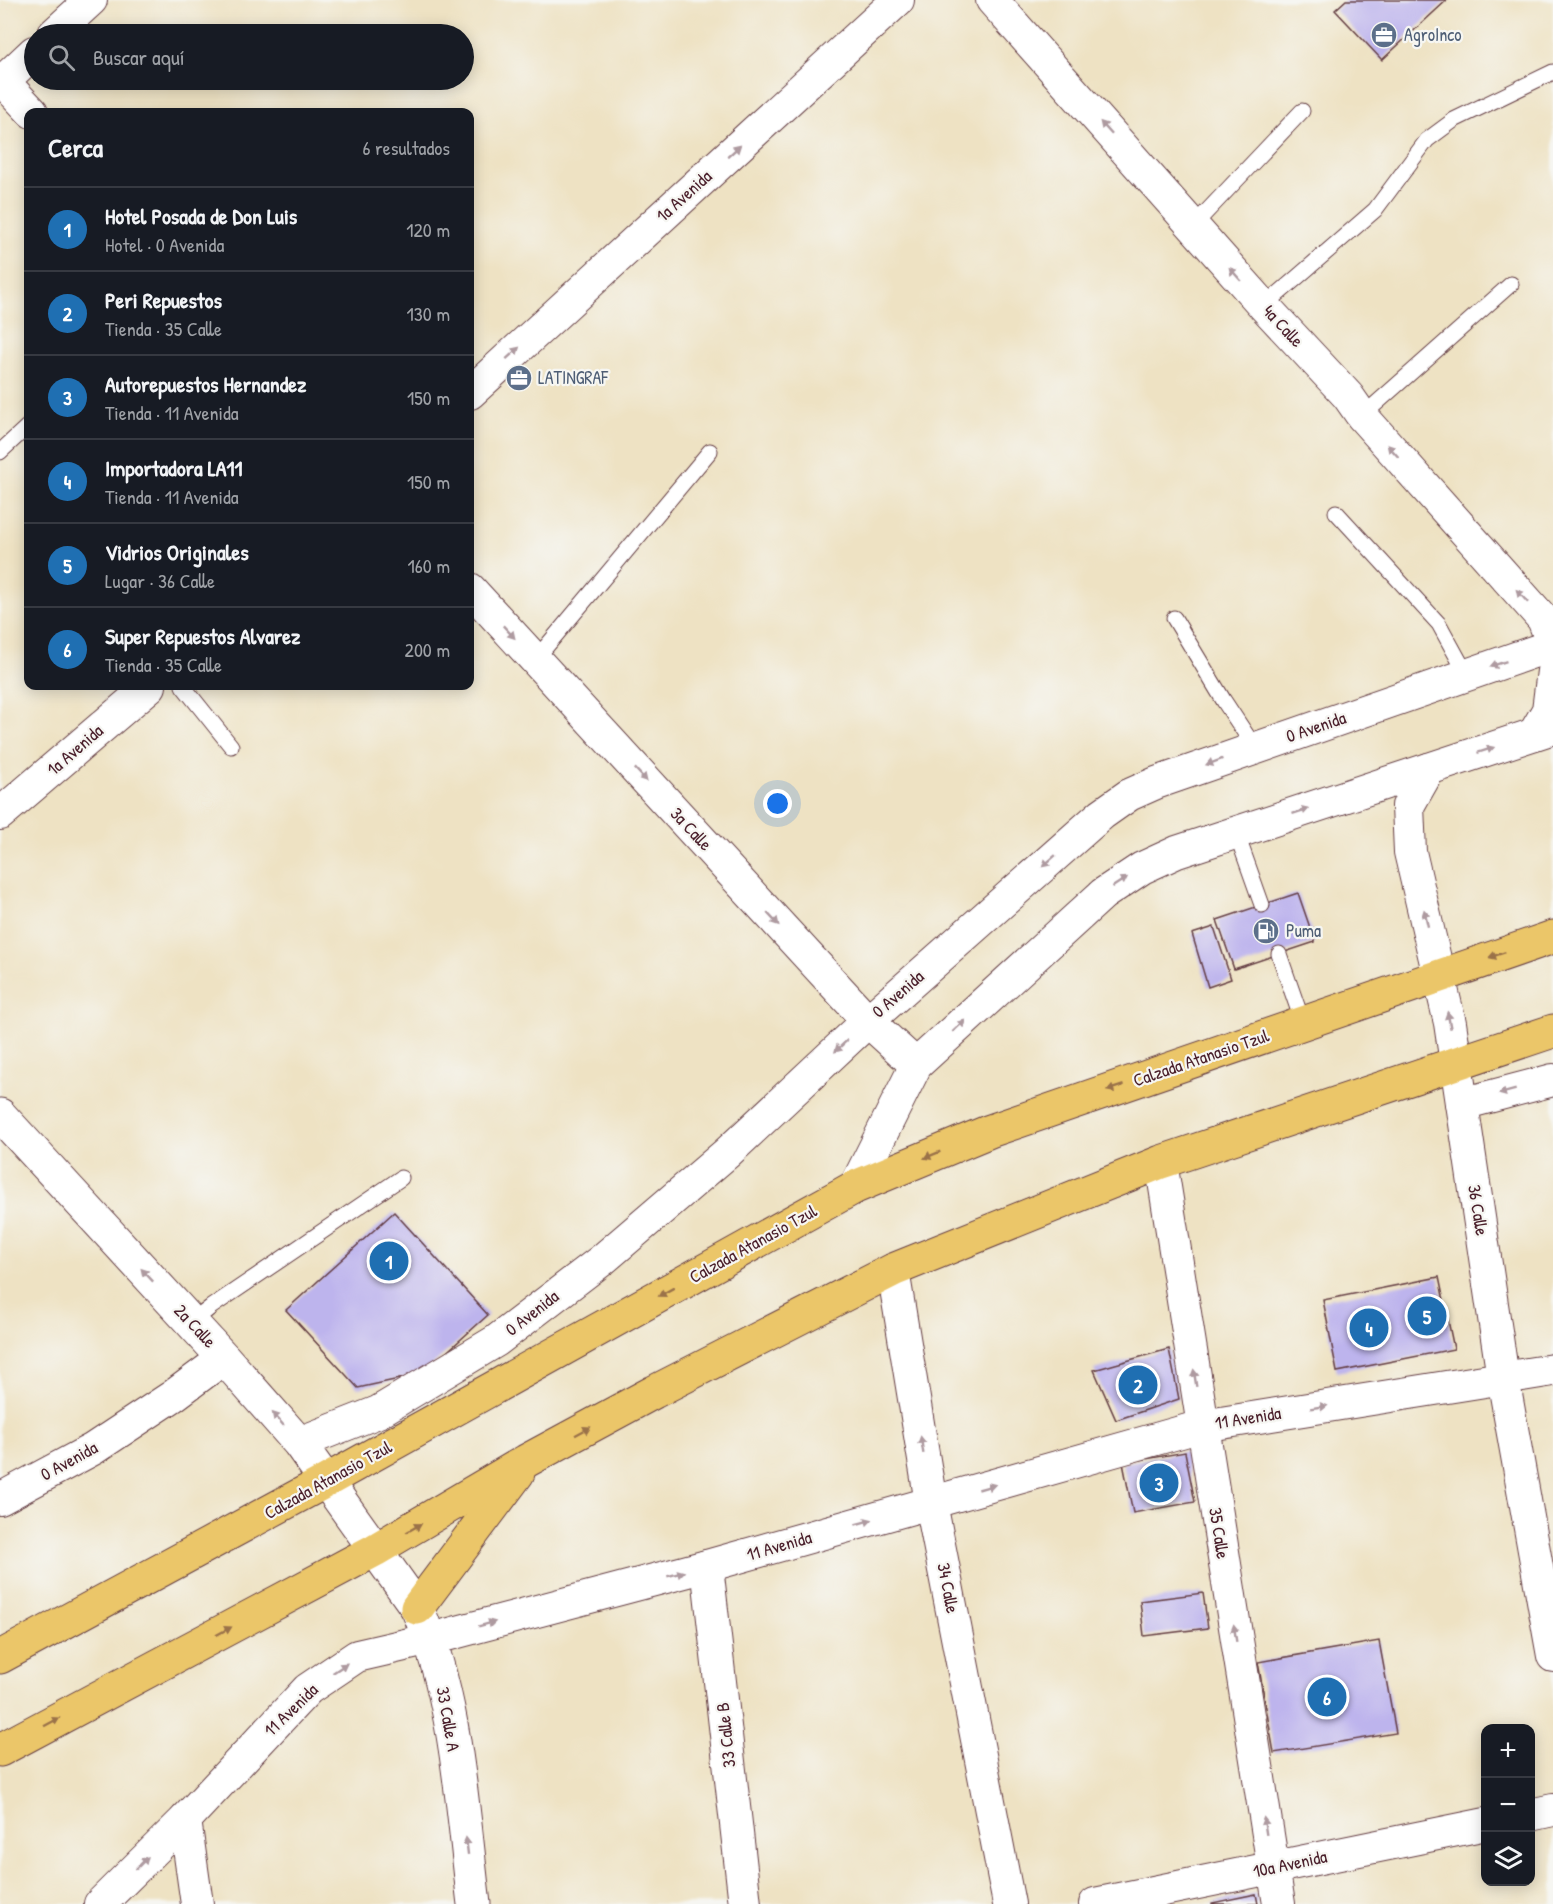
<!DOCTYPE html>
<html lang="es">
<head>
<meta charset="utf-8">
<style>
	:root { --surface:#171b24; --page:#20242c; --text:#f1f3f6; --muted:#9ea1a6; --line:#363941; --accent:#1f6fb2 }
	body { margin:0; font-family:"Patrick Hand",sans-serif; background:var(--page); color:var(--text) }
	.controls { position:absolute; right:18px; bottom:18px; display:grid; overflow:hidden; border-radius:12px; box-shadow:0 3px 15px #0003 }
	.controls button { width:54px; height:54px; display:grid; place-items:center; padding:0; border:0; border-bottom:2px solid var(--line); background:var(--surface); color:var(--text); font:30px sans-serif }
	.you { position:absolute; left:778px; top:804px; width:21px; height:21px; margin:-15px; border:4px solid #fff; border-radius:50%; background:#1a73e8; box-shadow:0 0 0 9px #1a73e833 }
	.badge { display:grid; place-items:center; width:39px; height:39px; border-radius:50%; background:var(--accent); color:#fff; font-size:20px; font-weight:700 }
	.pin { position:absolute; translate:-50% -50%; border:3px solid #fff; box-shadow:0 2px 6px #0006 }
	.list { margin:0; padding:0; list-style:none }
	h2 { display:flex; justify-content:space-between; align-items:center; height:78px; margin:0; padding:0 24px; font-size:26px }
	h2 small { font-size:20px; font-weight:400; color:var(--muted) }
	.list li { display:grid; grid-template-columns:39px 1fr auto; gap:18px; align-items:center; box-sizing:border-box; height:84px; padding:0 24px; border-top:2px solid var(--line) }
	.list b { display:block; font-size:22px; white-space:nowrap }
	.list p { margin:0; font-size:20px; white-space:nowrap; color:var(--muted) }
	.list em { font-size:20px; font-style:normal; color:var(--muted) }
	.icon { flex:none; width:33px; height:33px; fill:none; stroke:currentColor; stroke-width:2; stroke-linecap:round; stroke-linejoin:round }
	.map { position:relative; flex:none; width:1553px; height:1904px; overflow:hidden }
	.search { position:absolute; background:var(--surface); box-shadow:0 3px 15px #0003; left:24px; top:24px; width:450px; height:66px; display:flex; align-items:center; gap:15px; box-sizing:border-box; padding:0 21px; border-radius:33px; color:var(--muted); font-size:22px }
	.panel { position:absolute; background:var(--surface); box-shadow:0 3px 15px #0003; left:24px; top:108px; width:450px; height:582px; border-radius:12px }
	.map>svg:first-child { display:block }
	.building { fill:#bdb4ed }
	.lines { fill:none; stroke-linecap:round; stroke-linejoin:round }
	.service-casing { stroke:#633c42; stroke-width:17 }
	.minor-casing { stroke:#633c42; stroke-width:34 }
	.tertiary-casing { stroke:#633c42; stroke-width:35 }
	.primary-casing { stroke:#633c42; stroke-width:35 }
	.service { stroke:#fff; stroke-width:15 }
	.minor { stroke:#fff; stroke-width:32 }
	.tertiary { stroke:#fff; stroke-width:33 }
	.primary { stroke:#ebc669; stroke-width:33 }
	.oneway { fill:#ae9aa0 }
	.oneway2 { fill:#9a724a }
	.labels { text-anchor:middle; stroke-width:4.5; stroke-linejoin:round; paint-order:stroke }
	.service-label { font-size:18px; fill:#4e5e75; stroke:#f6f6f2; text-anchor:start }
	.street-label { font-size:18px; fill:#4a1f2b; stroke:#f6f6f2 }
</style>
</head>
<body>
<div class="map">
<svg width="1553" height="1904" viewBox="0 0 1553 1904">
	<rect width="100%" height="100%" fill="#f6f6f2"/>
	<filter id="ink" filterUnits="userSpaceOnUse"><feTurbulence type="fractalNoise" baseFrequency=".0167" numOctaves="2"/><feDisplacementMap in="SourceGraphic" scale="12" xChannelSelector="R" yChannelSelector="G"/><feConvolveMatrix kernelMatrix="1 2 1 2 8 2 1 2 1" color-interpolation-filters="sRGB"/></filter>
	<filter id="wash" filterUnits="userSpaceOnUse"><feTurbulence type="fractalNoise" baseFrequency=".008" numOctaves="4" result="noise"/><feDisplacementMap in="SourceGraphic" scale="24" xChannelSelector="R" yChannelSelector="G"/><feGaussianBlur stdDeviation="1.35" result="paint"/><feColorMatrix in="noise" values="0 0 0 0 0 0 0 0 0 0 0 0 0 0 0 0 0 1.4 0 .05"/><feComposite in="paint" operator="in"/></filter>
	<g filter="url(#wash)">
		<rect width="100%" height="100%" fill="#eee2c3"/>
		<g id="blocks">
			<g class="building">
				<polygon points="1346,0 1447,0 1382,60 1335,10"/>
				<polygon points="1298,893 1315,942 1234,969 1217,920"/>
				<polygon points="1214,927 1231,979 1208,987 1192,934"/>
				<polygon points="394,1212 488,1315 422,1374 358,1388 286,1310"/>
				<polygon points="1439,1277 1454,1349 1337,1372 1323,1300"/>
				<polygon points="1169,1349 1179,1399 1116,1420 1094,1370"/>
				<polygon points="1185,1452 1195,1502 1133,1513 1123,1463"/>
				<polygon points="1203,1593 1208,1628 1144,1636 1140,1601"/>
				<polygon points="1379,1641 1396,1733 1274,1753 1258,1662"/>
				<polygon points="1256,1894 1258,1904 1212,1904 1212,1903"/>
			</g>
		</g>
	</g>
	<g filter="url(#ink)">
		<use href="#blocks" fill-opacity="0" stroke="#633c42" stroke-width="1.5"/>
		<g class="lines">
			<defs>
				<g id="service">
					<polyline points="1193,226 1302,111"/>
					<polyline points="1264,306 1375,210 1427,140 1454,120 1553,72"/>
					<polyline points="1362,416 1511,284"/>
					<polyline points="0,452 28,426"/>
					<polyline points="1336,512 1439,624 1467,675"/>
					<polyline points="1174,618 1224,701 1255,748"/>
					<polyline points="535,660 710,451"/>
					<polyline points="183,686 231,746"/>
					<polyline points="1236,832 1262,905"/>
					<polyline points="1279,954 1303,1023"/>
					<polyline points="191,1323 211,1307 401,1178"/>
				</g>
				<g id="minor">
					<polyline points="992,0 1264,306 1348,396 1362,416 1543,619 1553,645 1553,662"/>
					<polyline points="54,34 91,0"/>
					<polyline points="0,78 32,112"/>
					<polyline points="0,84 34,52"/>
					<polyline points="470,393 898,0"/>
					<polyline points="470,589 868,1021 916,1065"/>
					<polyline points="1534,734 1548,710 1553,671"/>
					<polyline points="1429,769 1408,806 1410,852 1450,1023 1503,1378 1553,1656"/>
					<polyline points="0,814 150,686"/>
					<polyline points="1462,1104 1553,1080"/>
					<polyline points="1161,1162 1279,1904"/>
					<polyline points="855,1187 916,1065 1103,894 1142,868 1177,852 1553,728"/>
					<polyline points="893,1270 931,1503 1009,1904"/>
					<polyline points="299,1443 378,1412 496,1341 602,1260 727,1153 868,1021 1102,814 1129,795 1156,783 1553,645"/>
					<polyline points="0,1499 93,1449 173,1396 224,1358"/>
					<polyline points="707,1566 745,1904"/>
					<polyline points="1530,1815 1553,1810"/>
					<polyline points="185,1820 197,1904"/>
					<polyline points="100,1904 185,1820 308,1689 357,1656 431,1639 707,1566 1202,1426 1553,1370"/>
					<polyline points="1095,1904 1486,1824"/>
				</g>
				<path id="tertiary" d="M0 1115 224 1358 299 1443 417 1608C457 1698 462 1807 474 1904"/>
				<g id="primary">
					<polyline points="417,1608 518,1473"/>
					<polyline points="0,1657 326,1481 855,1187 990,1131 1553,937"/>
					<polyline points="0,1750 375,1550 526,1461 654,1392 893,1270 1161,1162 1553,1031"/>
				</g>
			</defs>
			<use href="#service" class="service-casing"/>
			<use href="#minor" class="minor-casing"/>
			<use href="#tertiary" class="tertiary-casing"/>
			<use href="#primary" class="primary-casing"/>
			<use href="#service" class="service"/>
			<use href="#minor" class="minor"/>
			<use href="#tertiary" class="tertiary"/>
			<use href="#primary" class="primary"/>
		</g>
		<defs><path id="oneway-solid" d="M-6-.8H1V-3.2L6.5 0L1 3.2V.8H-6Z" transform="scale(1.5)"/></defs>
		<g class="oneway">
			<use href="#oneway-solid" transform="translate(1106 128) rotate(-132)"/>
			<use href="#oneway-solid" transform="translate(734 151) rotate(-42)"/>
			<use href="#oneway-solid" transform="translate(1235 274) rotate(-132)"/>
			<use href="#oneway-solid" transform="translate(513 353) rotate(-42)"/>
			<use href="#oneway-solid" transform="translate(1393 451) rotate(-132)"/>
			<use href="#oneway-solid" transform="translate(1522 596) rotate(-132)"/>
			<use href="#oneway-solid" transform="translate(509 632) rotate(47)"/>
			<use href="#oneway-solid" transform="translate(1498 664) rotate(161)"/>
			<use href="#oneway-solid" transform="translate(1486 750) rotate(-18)"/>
			<use href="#oneway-solid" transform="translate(1214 762) rotate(160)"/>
			<use href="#oneway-solid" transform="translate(641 775) rotate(47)"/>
			<use href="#oneway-solid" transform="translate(1301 811) rotate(-18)"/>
			<use href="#oneway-solid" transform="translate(1049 861) rotate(139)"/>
			<use href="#oneway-solid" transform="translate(1120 882) rotate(-33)"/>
			<use href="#oneway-solid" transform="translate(1426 918) rotate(-103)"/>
			<use href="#oneway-solid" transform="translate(773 919) rotate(47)"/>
			<use href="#oneway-solid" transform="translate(1449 1020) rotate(-101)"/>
			<use href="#oneway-solid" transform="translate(959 1026) rotate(-43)"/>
			<use href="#oneway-solid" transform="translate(841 1046) rotate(137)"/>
			<use href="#oneway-solid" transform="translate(1507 1092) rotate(165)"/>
			<use href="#oneway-solid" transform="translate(147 1275) rotate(-133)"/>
			<use href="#oneway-solid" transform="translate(1195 1378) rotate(-99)"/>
			<use href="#oneway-solid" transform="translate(1319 1407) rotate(-9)"/>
			<use href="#oneway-solid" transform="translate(278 1419) rotate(-131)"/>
			<use href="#oneway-solid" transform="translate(922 1445) rotate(-99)"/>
			<use href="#oneway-solid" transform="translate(987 1487) rotate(-16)"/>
			<use href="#oneway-solid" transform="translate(864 1522) rotate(-16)"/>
			<use href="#oneway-solid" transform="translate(676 1574) rotate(-15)"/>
			<use href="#oneway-solid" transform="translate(487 1624) rotate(-15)"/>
			<use href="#oneway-solid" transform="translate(1235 1633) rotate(-99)"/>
			<use href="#oneway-solid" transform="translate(340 1668) rotate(-34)"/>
			<use href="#oneway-solid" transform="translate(1265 1826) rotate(-99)"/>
			<use href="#oneway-solid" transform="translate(467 1846) rotate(-97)"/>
			<use href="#oneway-solid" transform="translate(142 1863) rotate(-45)"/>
		</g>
		<g class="oneway2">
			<use href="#oneway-solid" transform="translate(1497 955) rotate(162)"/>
			<use href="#oneway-solid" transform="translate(1115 1088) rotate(161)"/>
			<use href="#oneway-solid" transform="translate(932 1155) rotate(158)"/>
			<use href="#oneway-solid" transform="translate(666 1292) rotate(151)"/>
			<use href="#oneway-solid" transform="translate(583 1431) rotate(-28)"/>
			<use href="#oneway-solid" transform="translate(414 1528) rotate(-30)"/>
			<use href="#oneway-solid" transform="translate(224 1631) rotate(-28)"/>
			<use href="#oneway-solid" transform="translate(52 1722) rotate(-28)"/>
		</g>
	</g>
	<defs>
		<symbol id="office-disc" viewBox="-11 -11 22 22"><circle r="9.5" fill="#5c6f8a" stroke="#f6f6f2"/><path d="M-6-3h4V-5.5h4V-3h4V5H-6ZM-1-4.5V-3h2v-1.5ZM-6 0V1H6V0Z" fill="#fff"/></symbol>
		<symbol id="fuel-disc" viewBox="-11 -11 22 22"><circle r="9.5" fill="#5c6f8a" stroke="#f6f6f2"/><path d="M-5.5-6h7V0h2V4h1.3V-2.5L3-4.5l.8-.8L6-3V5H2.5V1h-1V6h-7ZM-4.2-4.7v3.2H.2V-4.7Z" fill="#fff"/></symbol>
	</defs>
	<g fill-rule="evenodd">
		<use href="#office-disc" x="1369" y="20" width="30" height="30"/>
		<use href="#office-disc" x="504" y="363" width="30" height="30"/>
		<use href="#fuel-disc" x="1251" y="916" width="30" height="30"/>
	</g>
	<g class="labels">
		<g class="service-label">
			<text x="1404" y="41">AgroInco</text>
			<text x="538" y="384">LATINGRAF</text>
			<text x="1286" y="937">Puma</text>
		</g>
		<g class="street-label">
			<text transform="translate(684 196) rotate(-42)" y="6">1a Avenida</text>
			<text transform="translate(1283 326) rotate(47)" y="6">4a Calle</text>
			<text transform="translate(1316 727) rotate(-19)" y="6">0 Avenida</text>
			<text transform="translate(75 750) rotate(-41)" y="6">1a Avenida</text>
			<text transform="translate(691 829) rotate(47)" y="6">3a Calle</text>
			<text transform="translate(898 994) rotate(-41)" y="6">0 Avenida</text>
			<text transform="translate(1201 1058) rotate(-19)" y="6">Calzada Atanasio Tzul</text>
			<text transform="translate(1478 1210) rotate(81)" y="6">36 Calle</text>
			<text transform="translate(753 1244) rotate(-29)" y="6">Calzada Atanasio Tzul</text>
			<text transform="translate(532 1313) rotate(-38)" y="6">0 Avenida</text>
			<text transform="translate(195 1326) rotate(47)" y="6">2a Calle</text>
			<text transform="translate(1248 1418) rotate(-9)" y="6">11 Avenida</text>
			<text transform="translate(69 1461) rotate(-29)" y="6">0 Avenida</text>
			<text transform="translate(328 1480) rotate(-29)" y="6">Calzada Atanasio Tzul</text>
			<text transform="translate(1219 1533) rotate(81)" y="6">35 Calle</text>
			<text transform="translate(779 1546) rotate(-16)" y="6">11 Avenida</text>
			<text transform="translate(948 1588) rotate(79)" y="6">34 Calle</text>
			<text transform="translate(291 1710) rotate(-44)" y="6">11 Avenida</text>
			<text transform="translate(448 1719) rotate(80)" y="6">33 Calle A</text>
			<text transform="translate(726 1735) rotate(-96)" y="6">33 Calle B</text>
			<text transform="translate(1290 1864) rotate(-12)" y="6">10a Avenida</text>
		</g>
	</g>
</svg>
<div class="controls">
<button>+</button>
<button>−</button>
<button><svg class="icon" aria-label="layers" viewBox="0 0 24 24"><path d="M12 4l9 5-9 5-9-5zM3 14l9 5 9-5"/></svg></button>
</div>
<div class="you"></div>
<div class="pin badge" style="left:389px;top:1261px">1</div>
<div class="pin badge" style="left:1138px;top:1385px">2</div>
<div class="pin badge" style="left:1159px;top:1483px">3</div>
<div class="pin badge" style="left:1369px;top:1328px">4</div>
<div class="pin badge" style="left:1427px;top:1316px">5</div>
<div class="pin badge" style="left:1327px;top:1697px">6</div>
<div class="search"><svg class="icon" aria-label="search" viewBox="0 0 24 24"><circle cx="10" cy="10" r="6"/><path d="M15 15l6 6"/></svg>Buscar aquí</div>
<section class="panel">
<h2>Cerca<small>6 resultados</small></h2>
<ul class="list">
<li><span class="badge">1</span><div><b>Hotel Posada de Don Luis</b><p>Hotel · 0 Avenida</p></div><em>120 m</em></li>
<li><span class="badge">2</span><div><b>Peri Repuestos</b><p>Tienda · 35 Calle</p></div><em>130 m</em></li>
<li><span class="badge">3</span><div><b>Autorepuestos Hernandez</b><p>Tienda · 11 Avenida</p></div><em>150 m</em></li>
<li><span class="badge">4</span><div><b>Importadora LA11</b><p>Tienda · 11 Avenida</p></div><em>150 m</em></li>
<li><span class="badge">5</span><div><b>Vidrios Originales</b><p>Lugar · 36 Calle</p></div><em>160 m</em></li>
<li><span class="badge">6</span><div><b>Super Repuestos Alvarez</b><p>Tienda · 35 Calle</p></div><em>200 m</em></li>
</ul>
</section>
</div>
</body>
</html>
